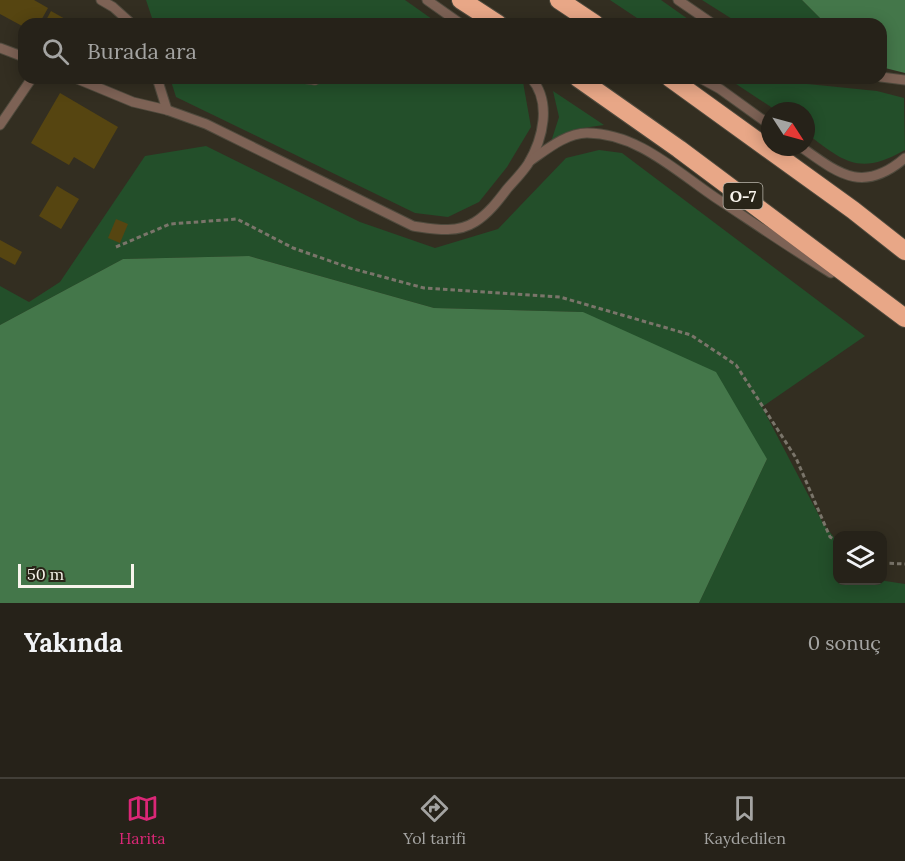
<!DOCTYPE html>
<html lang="tr">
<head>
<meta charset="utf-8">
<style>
	:root { --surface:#262219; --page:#322f26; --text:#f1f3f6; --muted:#a4a4a2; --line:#423f38; --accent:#db2777 }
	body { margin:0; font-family:Lora,serif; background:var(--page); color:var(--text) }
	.controls { position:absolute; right:18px; bottom:18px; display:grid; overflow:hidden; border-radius:12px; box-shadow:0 3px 15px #0003 }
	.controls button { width:54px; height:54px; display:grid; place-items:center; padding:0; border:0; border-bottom:2px solid var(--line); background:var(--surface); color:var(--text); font:30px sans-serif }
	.compass { position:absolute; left:761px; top:102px; width:54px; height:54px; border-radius:50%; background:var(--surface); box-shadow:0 3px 15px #0003; rotate:126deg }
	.scale { position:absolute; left:18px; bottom:15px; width:116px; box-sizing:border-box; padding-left:6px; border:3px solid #f8f4ec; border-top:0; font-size:16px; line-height:21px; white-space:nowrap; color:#f8f4ec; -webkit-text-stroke:4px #292518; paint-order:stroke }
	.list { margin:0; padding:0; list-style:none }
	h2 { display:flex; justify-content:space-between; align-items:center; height:78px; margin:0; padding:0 24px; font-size:26px }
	h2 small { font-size:20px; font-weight:400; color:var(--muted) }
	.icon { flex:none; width:33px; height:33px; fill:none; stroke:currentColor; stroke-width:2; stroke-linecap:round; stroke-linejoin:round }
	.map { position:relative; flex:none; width:905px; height:603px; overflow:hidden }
	.search { position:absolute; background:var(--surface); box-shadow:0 3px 15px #0003; left:18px; right:18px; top:18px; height:66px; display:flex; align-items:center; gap:15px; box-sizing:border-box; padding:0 21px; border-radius:18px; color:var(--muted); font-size:22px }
	.sheet { height:174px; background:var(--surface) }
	nav { display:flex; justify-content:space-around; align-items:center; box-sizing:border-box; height:84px; border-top:2px solid var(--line); background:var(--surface); font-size:16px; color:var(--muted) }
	nav a { display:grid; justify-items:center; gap:3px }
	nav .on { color:var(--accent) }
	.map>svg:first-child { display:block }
	.green { fill:#234f2a }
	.forest { fill:#44774a }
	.building { fill:#564511 }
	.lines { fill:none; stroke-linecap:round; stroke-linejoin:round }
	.service-casing { stroke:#4f4a3d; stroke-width:11 }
	.motorway-casing { stroke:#4f4a3d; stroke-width:20 }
	.path { stroke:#7a756a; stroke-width:3; stroke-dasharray:4.5 3; stroke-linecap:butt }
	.service { stroke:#7d6255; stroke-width:9 }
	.motorway { stroke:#e8a787; stroke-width:18 }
	.labels { text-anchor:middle; stroke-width:4.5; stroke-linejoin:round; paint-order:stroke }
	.shield { fill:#292518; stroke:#bab6ac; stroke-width:1.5 }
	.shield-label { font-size:16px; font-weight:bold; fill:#f8f4ec }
</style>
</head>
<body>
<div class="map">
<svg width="905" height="603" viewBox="0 0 905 603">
	<rect width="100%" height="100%" fill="#332e21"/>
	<g class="green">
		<polygon points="146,0 405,0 439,24 154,24"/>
		<polygon points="610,0 661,0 695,24 646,24"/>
		<polygon points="702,0 802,0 826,24 740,24"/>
		<polygon points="170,78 517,78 523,82 531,127 507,167 479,202 448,217 415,213 176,97"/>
		<path d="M727 78H774L778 81 877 91 904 98 905 150C859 176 844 162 806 133V111H777Z"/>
		<polygon points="553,91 604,125 576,129 551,142 559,117"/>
		<polygon points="206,146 360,222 435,248 498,229 566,158 599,150 622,153 865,336 762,407 824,525 837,541 838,580 879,580 905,584 905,603 699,603 767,459 583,312 434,308 249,256 123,259 0,325 0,286 29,302 60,282 145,156"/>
	</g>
	<g class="forest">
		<polygon points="802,0 905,0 905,73 881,67 881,24 826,24"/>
		<polygon points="249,256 434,308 583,312 716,372 767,459 699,603 0,603 0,325 123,259"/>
	</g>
	<g class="building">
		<polygon points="0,0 34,0 48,8 39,24 24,24 24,27 0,14"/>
		<polygon points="51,11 74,24 44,24"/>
		<polygon points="60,93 118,127 94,169 74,157 69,165 31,143"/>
		<polygon points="57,186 79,199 61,229 39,216"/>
		<polygon points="116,219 128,224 120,243 108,238"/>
		<polygon points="0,240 22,252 15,265 0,257"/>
	</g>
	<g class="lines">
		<defs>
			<g id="service">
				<polyline points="101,0 113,7 132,24"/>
				<polyline points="427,0 461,24"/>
				<polyline points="678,0 713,24"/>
				<polyline points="0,48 24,57"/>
				<polyline points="881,77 905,80"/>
				<path d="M75 78 133 102 167 110 206 124 413 226C434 229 456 234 475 222 488 214 498 201 507 189 514 181 522 173 528 164 543 139 552 102 531 78"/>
				<polyline points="157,78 167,110"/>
				<polyline points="302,78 315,80"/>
				<polyline points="700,78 720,89 770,125"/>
				<polyline points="0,125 32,78"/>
				<path d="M801 147C839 174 863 194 905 158"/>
				<path d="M530 161C546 150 566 133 587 133 637 133 676 171 716 198 754 223 792 249 831 273"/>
			</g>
			<g id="motorway">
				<polyline points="461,0 498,24"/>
				<polyline points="559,0 595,24"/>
				<polyline points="578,78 679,149 905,318"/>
				<polyline points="670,78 853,210 905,251"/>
			</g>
		</defs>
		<use href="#service" class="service-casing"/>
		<use href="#motorway" class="motorway-casing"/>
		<g class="path">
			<polyline points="116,247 170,224 237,219 293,248 350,268 424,288 560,297 691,335 736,365 796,458 830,537 838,542"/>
			<polyline points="882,563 905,564"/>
		</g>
		<use href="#service" class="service"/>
		<use href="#motorway" class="motorway"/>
	</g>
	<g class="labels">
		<rect class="shield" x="723.5" y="183" width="39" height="26" rx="4.5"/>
		<g class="shield-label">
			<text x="743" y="202">O-7</text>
		</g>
	</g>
</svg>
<div class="controls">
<button><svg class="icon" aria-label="layers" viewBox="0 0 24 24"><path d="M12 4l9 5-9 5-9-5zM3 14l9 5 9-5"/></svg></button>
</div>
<svg class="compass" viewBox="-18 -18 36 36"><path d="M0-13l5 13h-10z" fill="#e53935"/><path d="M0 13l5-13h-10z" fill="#a4a4a2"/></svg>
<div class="scale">50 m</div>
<div class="search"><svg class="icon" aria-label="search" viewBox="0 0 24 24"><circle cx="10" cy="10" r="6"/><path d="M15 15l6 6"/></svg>Burada ara</div>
</div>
<section class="sheet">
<h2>Yakında<small>0 sonuç</small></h2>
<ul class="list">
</ul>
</section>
<nav>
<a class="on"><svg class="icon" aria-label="map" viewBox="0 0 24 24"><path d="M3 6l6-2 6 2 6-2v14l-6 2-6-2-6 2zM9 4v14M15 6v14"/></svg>Harita</a>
<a><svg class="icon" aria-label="directions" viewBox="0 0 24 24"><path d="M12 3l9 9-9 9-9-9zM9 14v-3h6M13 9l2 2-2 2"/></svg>Yol tarifi</a>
<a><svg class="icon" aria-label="saved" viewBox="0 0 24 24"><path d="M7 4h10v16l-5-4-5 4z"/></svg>Kaydedilen</a>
</nav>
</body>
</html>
